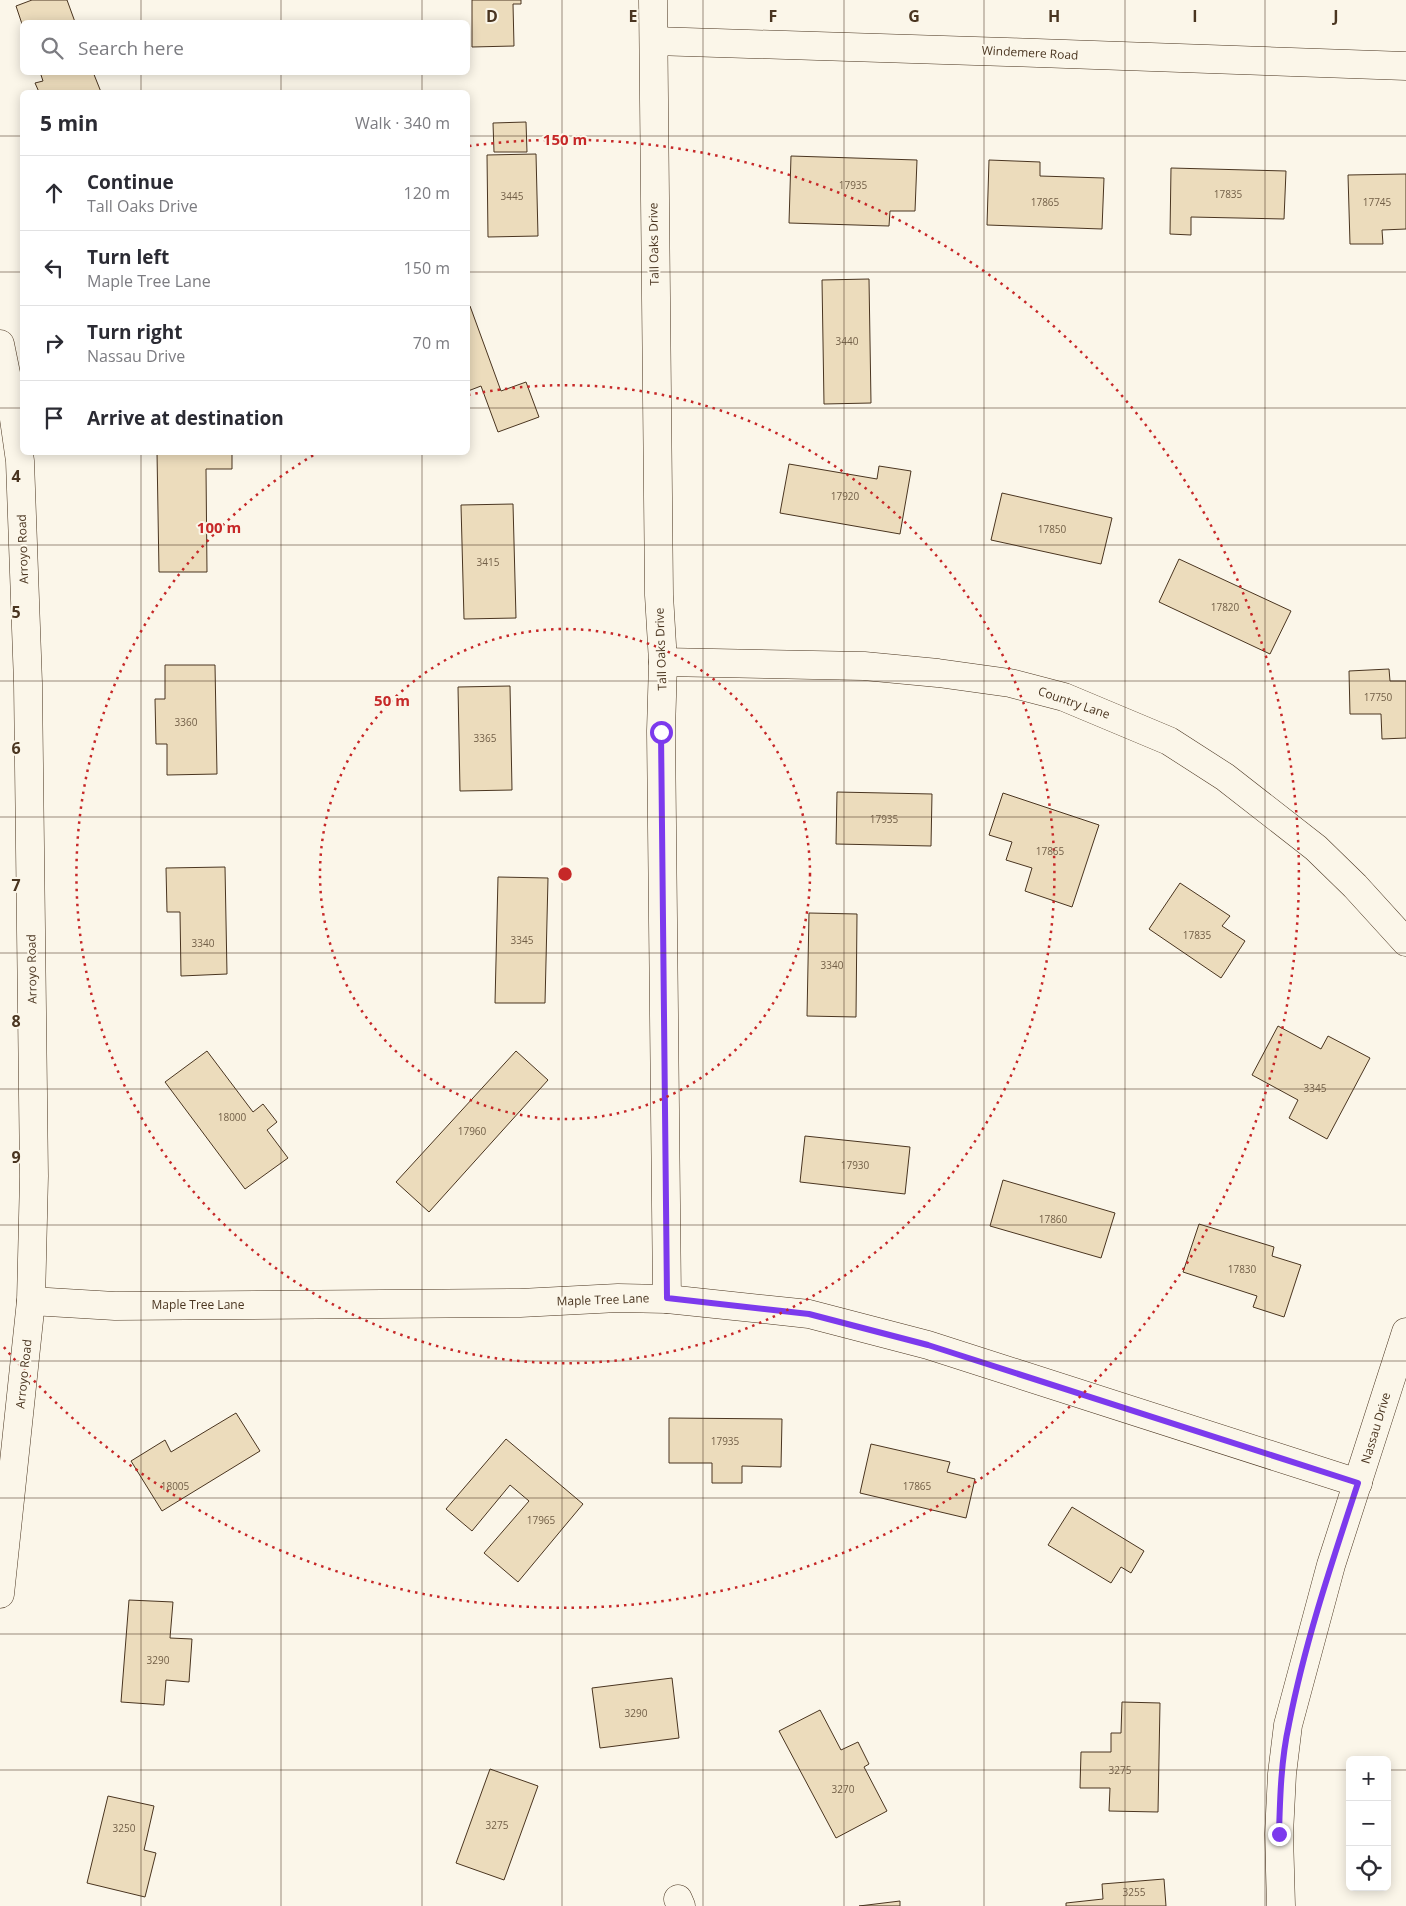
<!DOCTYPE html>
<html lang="en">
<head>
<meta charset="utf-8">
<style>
	:root { --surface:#fff; --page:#f7f7f7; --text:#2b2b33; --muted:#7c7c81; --line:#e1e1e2 }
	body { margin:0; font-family:"Open Sans",sans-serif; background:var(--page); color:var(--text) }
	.controls { position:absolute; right:15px; bottom:15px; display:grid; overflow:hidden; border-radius:8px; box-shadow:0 2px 12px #0003 }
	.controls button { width:45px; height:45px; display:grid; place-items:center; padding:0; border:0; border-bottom:1px solid var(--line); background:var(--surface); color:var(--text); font:25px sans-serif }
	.stop { position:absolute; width:15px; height:15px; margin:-11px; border:4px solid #7c3aed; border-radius:50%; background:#fff }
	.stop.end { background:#7c3aed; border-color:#fff; box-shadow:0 1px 5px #0008 }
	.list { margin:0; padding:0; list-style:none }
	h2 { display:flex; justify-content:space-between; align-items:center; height:65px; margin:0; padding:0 20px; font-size:21px }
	h2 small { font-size:16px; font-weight:400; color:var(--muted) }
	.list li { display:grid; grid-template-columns:32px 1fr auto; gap:15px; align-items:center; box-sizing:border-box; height:75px; padding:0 20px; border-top:1px solid var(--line) }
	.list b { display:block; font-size:19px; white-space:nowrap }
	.list p { margin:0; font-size:16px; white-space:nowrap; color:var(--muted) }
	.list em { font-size:16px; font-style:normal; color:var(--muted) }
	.icon { flex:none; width:28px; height:28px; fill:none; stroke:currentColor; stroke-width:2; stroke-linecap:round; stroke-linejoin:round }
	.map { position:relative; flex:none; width:1406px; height:1906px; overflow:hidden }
	.search { position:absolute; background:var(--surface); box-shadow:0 2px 12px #0003; left:20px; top:20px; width:450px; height:55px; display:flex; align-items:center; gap:12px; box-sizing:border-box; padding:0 18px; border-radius:8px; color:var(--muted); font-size:19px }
	.panel { position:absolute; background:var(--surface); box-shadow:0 2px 12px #0003; left:20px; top:90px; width:450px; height:365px; border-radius:8px }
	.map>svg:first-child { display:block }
	.building { fill:#ecdcbc; stroke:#4a3520 }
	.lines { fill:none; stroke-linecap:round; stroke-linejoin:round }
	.street-casing { stroke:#4a3520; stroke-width:29 }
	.street { stroke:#fbf6e9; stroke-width:28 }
	.route { stroke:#7c3aed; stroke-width:6 }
	.grid { fill:none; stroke:#4a3520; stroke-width:1; stroke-opacity:0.55 }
	.ring { fill:none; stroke:#c62828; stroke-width:2.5; stroke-dasharray:2.5 5 }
	.labels { text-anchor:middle; stroke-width:4; stroke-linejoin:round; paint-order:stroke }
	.number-label { font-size:10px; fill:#725f47 }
	.street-label { font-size:12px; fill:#4a3520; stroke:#fbf6e9 }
	.grid-label { font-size:16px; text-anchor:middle; font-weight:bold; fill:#4a3520; stroke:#fbf6e9; stroke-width:4; stroke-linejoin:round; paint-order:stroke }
	.centre { fill:#c62828; stroke:#fbf6e9; stroke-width:2.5 }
	.ring-label { font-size:15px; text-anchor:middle; font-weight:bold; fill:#c62828; stroke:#fbf6e9; stroke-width:4; stroke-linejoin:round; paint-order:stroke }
</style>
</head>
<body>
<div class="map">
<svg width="1406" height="1906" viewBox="0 0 1406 1906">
	<rect width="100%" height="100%" fill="#fbf6e9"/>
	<g class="building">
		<polygon points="32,0 67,0 75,22 22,24 16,6"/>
		<polygon points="472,0 521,0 521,4 513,4 514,46 472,47"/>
		<polygon points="40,72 93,72 101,92 39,92 35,83 43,81"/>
		<polygon points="526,122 527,152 494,152 493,123"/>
		<polygon points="536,154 538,236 488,237 487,155"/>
		<polygon points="791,156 917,160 915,211 890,211 889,226 789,223"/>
		<polygon points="989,160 1040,162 1040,176 1104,178 1102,229 987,225"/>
		<polygon points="1171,168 1286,171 1284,219 1191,217 1191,235 1170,234"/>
		<polygon points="1406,174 1406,229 1382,230 1383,244 1350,244 1348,175"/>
		<polygon points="869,279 871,403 824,404 822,280"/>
		<polygon points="470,306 501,391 526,382 539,417 498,432 481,386 468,391 468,307"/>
		<polygon points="157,452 232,452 232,469 206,469 207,572 159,572"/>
		<polygon points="789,464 877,479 879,466 911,471 900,534 780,513"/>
		<polygon points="1002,493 1112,518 1101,564 991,540"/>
		<polygon points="513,504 516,618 464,619 461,505"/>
		<polygon points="1179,559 1291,611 1270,654 1159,602"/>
		<polygon points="165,665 215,665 217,774 167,775 167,744 156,744 155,699 165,699"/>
		<polygon points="1389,669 1390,681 1406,681 1406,738 1382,739 1381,714 1350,714 1349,671"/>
		<polygon points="510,686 512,790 460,791 458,687"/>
		<polygon points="837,792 932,794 931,846 836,844"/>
		<polygon points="1003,793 1099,825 1072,907 1025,891 1032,868 1006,860 1012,842 989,835"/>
		<polygon points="225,867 227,974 181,976 180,912 167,912 166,868"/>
		<polygon points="498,877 548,878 545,1003 495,1003"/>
		<polygon points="1180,883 1230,916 1222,926 1245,941 1221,978 1149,929"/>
		<polygon points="809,913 857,914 856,1017 807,1016"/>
		<polygon points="1278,1026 1321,1049 1328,1036 1370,1058 1327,1139 1289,1118 1298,1100 1252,1075"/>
		<polygon points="207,1051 253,1112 263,1104 277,1122 267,1130 288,1158 245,1189 165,1082"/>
		<polygon points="516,1051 548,1080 429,1212 396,1182"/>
		<polygon points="805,1136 910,1147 905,1194 800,1182"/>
		<polygon points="1003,1180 1115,1213 1101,1258 990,1226"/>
		<polygon points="1199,1224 1274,1247 1272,1256 1301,1265 1284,1317 1253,1307 1257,1296 1183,1272"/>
		<polygon points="236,1413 260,1451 162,1511 131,1461 165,1440 171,1452"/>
		<polygon points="669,1418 782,1419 781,1467 742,1466 742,1483 712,1483 712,1463 669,1463"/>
		<polygon points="506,1439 583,1504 518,1582 484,1553 529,1501 510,1485 472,1531 446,1509"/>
		<polygon points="871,1444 950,1462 947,1472 975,1479 966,1518 860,1493"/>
		<polygon points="1072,1507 1144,1551 1131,1573 1121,1567 1111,1583 1048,1545"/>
		<polygon points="129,1600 173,1602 170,1638 192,1639 189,1682 166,1680 164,1705 121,1702"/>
		<polygon points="672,1678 679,1738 600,1748 592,1688"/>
		<polygon points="1122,1702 1160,1703 1158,1812 1109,1811 1110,1788 1080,1788 1081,1752 1111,1752 1111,1733 1121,1733"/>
		<polygon points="820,1710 841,1750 858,1742 869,1764 864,1767 887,1811 836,1838 779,1731"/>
		<polygon points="490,1769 538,1786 504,1880 456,1863"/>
		<polygon points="108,1796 154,1806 144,1850 156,1853 145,1897 87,1883"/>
		<polygon points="1164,1879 1166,1906 1066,1906 1066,1903 1103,1899 1102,1884"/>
		<polygon points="900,1901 900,1906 859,1906"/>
	</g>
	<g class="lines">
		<defs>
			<g id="street">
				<polyline points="653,0 659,595 663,662 661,731 667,1299"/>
				<path d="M654 41C905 47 1155 58 1406 66"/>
				<polyline points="0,344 11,398 20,461 28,683 34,1176 31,1301 0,1594"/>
				<polyline points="663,662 864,666 938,673 1010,683 1064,697 1169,741 1225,777 1316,848 1355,886 1406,942"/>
				<polyline points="31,1301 115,1306 520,1303 618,1298 667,1299 809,1314 928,1345 1358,1483"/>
				<polyline points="678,1899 681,1906"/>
				<polyline points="1281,1906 1279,1834 1282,1774 1288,1725 1331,1565 1406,1332"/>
			</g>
		</defs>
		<use href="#street" class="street-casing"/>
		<use href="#street" class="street"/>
	</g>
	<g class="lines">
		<path class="route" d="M661 732 667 1298 809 1314 928 1345 1358 1483C1332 1562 1305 1642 1289 1724 1281 1760 1280 1797 1279 1834"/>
	</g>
	<path class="grid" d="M141 0V22M281 0V22M422 0V22M562 0V1906M703 0V1906M844 0V1906M984 0V1906M1125 0V1906M1265 0V1906M141 72V92M281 72V92M422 72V92M0 136H22M468 136H1406M0 272H22M468 272H1406M0 408H22M468 408H1406M141 452V1906M281 452V1906M422 452V1906M0 545H1406M0 681H1406M0 817H1406M0 953H1406M0 1089H1406M0 1225H1406M0 1361H1406M0 1498H1406M0 1634H1406M0 1770H1350M1387 1770H1406"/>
	<g class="ring">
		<circle cx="565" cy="874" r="245"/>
		<path d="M468 395A489 489 0 1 1 317 453"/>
		<path d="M469 146A734 734 0 1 1 3 1346"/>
	</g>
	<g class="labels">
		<g class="number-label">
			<text x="853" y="189">17935</text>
			<text x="1228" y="198">17835</text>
			<text x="512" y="200">3445</text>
			<text x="1045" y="206">17865</text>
			<text x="1377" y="206">17745</text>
			<text x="847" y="345">3440</text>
			<text x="845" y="500">17920</text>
			<text x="1052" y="533">17850</text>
			<text x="488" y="566">3415</text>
			<text x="1225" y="611">17820</text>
			<text x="1378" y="701">17750</text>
			<text x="186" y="726">3360</text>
			<text x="485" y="742">3365</text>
			<text x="884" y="823">17935</text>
			<text x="1050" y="855">17865</text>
			<text x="1197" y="939">17835</text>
			<text x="522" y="944">3345</text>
			<text x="203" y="947">3340</text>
			<text x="832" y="969">3340</text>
			<text x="1315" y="1092">3345</text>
			<text x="232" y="1121">18000</text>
			<text x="472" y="1135">17960</text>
			<text x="855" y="1169">17930</text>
			<text x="1053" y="1223">17860</text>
			<text x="1242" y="1273">17830</text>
			<text x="725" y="1445">17935</text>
			<text x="175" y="1490">18005</text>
			<text x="917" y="1490">17865</text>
			<text x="541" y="1524">17965</text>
			<text x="158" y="1664">3290</text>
			<text x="636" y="1717">3290</text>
			<text x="1120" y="1774">3275</text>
			<text x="843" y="1793">3270</text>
			<text x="497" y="1829">3275</text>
			<text x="124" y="1832">3250</text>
			<text x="1134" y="1896">3255</text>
		</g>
		<g class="street-label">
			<text transform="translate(1030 53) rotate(3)" y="4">Windemere Road</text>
			<text transform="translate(654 244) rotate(-91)" y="4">Tall Oaks Drive</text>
			<text transform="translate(23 549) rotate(-92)" y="4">Arroyo Road</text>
			<text transform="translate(661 649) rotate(-92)" y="4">Tall Oaks Drive</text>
			<text transform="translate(1074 703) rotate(19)" y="4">Country Lane</text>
			<text transform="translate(32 969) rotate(-91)" y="4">Arroyo Road</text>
			<text transform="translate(603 1300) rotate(-2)" y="4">Maple Tree Lane</text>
			<text x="198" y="1309">Maple Tree Lane</text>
			<text transform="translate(24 1374) rotate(-84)" y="4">Arroyo Road</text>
			<text transform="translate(1376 1428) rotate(-73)" y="4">Nassau Drive</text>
		</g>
	</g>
	<g class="grid-label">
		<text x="492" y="22">D</text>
		<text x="633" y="22">E</text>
		<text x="773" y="22">F</text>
		<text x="914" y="22">G</text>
		<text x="1054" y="22">H</text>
		<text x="1195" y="22">I</text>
		<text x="1336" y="22">J</text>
		<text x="16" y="482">4</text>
		<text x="16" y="618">5</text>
		<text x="16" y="754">6</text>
		<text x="16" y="891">7</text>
		<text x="16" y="1027">8</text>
		<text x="16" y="1163">9</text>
	</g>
	<circle cx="565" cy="874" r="8" class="centre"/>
	<g class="ring-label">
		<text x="565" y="145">150 m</text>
		<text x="219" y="533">100 m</text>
		<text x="392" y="706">50 m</text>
	</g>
</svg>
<div class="controls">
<button>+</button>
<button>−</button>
<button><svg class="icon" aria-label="locate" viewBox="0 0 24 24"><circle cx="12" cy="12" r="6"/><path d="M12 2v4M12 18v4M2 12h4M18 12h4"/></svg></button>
</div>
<div class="stop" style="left:661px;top:732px"></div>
<div class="stop end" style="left:1279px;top:1834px"></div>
<div class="search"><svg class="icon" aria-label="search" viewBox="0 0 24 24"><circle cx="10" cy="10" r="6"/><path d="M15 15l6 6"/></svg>Search here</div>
<section class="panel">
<h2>5 min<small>Walk · 340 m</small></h2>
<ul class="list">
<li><svg class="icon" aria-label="ahead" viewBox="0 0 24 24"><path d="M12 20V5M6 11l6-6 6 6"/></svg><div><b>Continue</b><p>Tall Oaks Drive</p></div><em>120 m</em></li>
<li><svg class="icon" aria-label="left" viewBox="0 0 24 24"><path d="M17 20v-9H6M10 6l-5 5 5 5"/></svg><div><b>Turn left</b><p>Maple Tree Lane</p></div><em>150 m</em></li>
<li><svg class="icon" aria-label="right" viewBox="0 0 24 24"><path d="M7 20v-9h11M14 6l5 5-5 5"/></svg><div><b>Turn right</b><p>Nassau Drive</p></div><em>70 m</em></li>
<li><svg class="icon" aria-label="arrive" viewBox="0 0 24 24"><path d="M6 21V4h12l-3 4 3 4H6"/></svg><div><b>Arrive at destination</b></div></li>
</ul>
</section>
</div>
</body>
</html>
